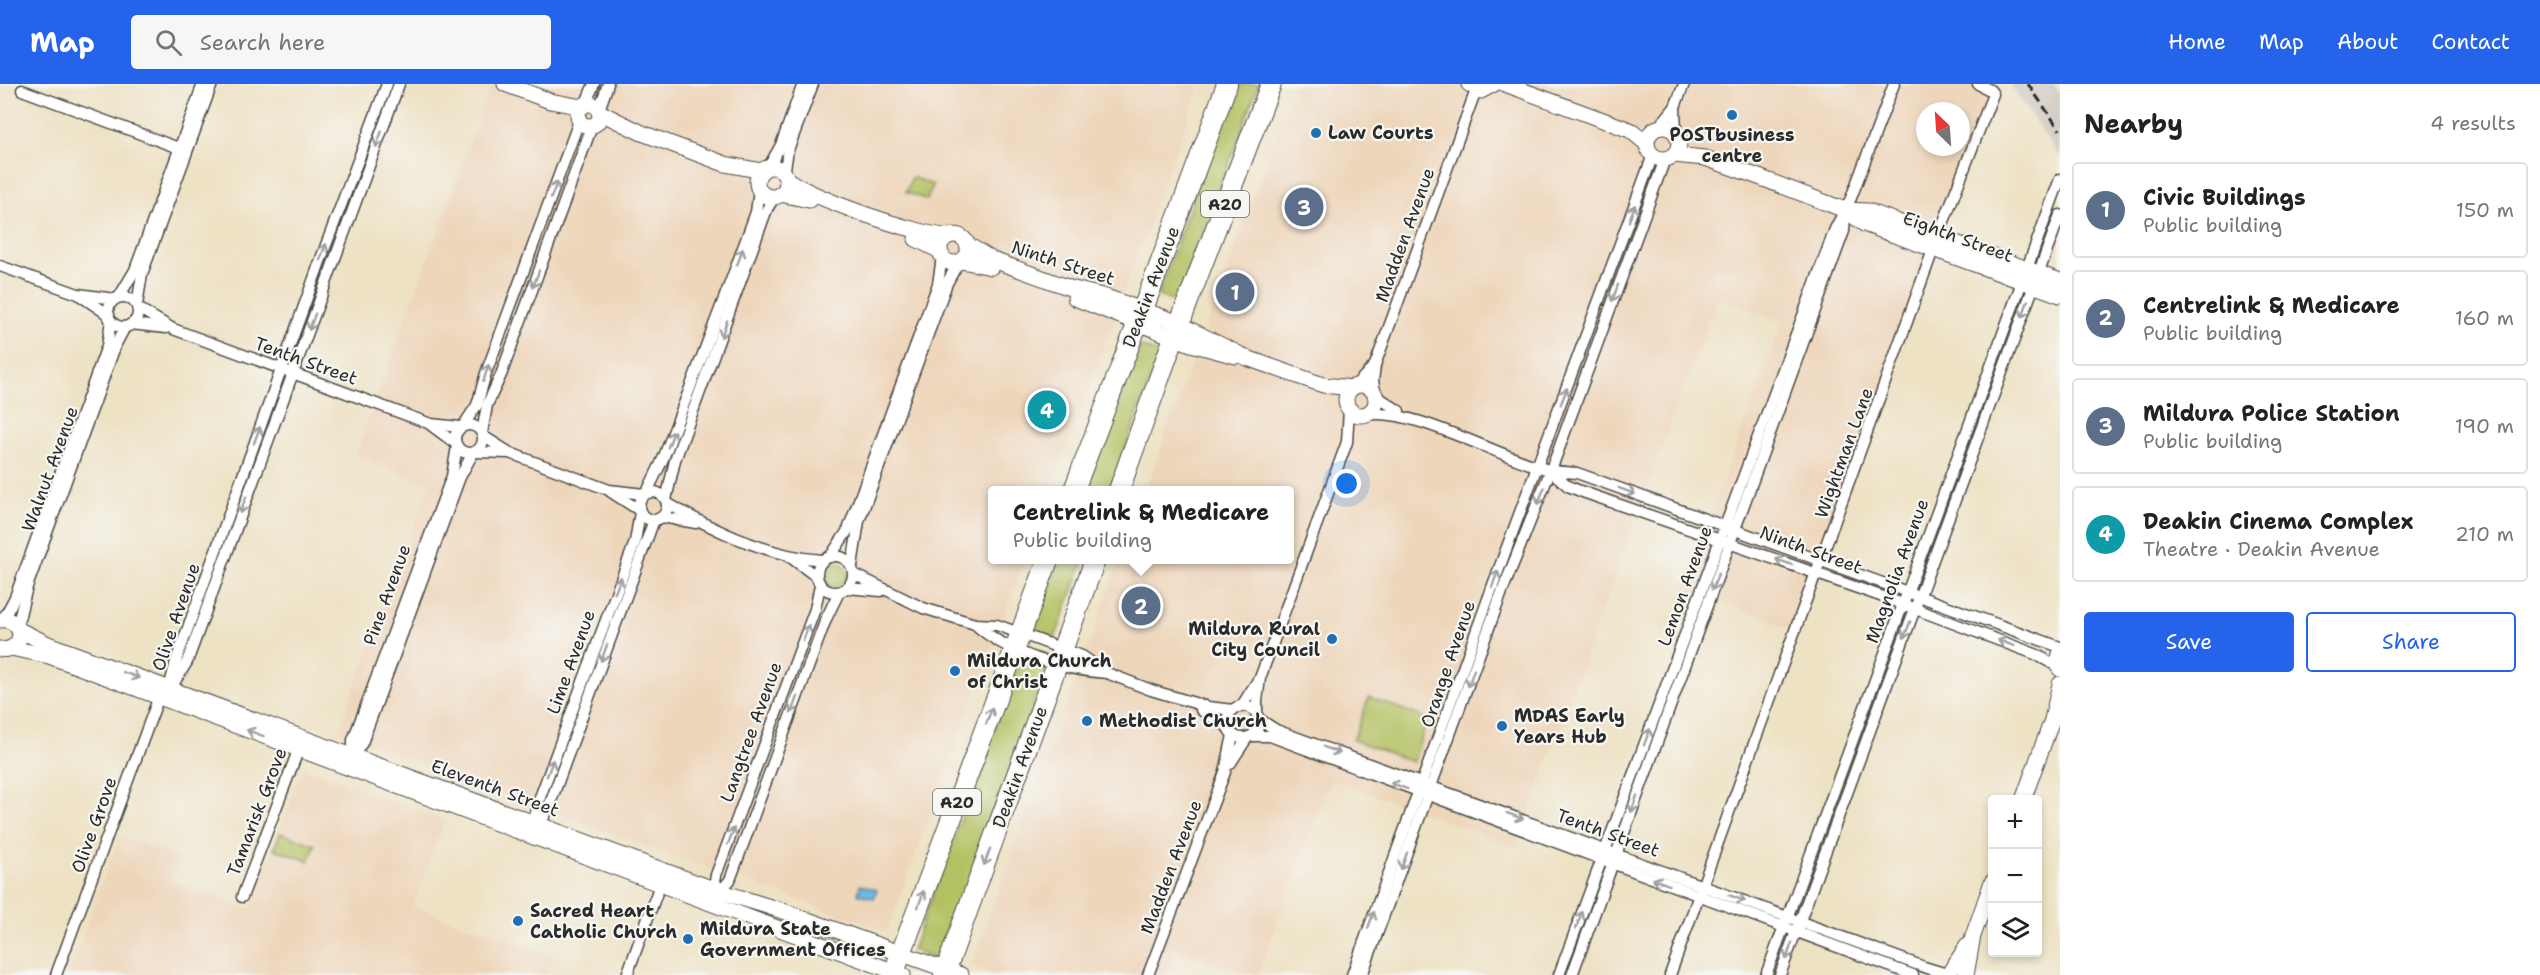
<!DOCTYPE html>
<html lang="en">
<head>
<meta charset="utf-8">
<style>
	:root { --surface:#fff; --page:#f6f6f6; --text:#222; --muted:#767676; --line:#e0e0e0; --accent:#2563eb }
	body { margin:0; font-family:"Shantell Sans",sans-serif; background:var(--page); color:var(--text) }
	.controls { position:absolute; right:18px; bottom:18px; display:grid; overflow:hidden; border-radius:6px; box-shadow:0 3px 9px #0003 }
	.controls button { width:54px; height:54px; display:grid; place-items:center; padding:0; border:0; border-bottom:2px solid var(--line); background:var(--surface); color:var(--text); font:30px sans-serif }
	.compass { position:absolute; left:1916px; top:18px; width:54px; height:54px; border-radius:50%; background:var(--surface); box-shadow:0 3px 9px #0003; rotate:335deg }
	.you { position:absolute; left:1347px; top:400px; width:21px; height:21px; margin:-15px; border:4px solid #fff; border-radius:50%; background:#1a73e8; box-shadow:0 0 0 9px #1a73e833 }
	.badge { display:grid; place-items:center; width:39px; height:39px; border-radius:50%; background:var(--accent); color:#fff; font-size:20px; font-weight:700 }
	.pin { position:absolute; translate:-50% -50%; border:3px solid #fff; box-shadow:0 2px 6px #0006 }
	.popup { position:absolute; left:988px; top:402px; width:306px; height:78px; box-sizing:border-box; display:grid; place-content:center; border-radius:6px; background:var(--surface); filter:drop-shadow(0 2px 4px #0005); font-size:20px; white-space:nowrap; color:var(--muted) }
	.popup b { font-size:22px; color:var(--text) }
	.popup::after { content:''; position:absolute; left:50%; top:100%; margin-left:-12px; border:12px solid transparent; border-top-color:var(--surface) }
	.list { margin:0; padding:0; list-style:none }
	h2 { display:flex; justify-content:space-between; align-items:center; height:78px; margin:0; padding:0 24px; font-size:26px }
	h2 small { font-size:20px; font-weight:400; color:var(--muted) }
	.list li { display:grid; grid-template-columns:39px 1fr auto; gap:18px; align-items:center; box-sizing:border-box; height:96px; margin:0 12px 12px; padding:0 12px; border:2px solid var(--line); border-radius:6px }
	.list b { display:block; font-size:22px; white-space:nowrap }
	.list p { margin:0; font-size:20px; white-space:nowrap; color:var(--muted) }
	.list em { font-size:20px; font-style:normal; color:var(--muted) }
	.actions { display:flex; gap:12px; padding:18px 24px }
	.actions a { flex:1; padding:14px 0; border:2px solid var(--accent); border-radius:6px; text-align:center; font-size:21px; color:var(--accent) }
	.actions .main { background:var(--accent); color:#fff }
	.icon { flex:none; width:33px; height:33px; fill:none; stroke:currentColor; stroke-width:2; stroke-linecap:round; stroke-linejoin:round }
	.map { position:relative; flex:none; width:2060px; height:891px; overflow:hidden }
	header { display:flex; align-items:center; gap:36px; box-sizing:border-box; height:84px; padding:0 30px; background:var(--accent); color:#fff }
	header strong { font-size:28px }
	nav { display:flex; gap:33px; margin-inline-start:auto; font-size:21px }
	.search { width:420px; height:54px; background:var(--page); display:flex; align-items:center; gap:15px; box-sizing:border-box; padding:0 21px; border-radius:6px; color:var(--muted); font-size:22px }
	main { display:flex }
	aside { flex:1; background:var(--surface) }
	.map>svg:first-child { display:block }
	.built { fill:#eed6bb; fill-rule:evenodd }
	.industrial { fill:#ccc2b9 }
	.green { fill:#b4c164; stroke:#707648; stroke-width:1.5 }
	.water { fill:#6bbce6; stroke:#4b7488; stroke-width:1.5 }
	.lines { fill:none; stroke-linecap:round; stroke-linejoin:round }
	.street-casing { stroke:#484642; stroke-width:13 }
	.secondary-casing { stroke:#484642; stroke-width:17 }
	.highway-casing { stroke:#484642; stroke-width:22 }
	.street { stroke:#fff; stroke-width:10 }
	.secondary { stroke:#fff; stroke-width:15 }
	.highway { stroke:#fff; stroke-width:20 }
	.rail { stroke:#2b2b2b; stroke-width:3; stroke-dasharray:9 4.5; stroke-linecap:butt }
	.oneway { stroke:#a0a0a0 }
	.poi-dot { fill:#1f6fb2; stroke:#f6f6f2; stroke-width:2 }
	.labels { text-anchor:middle; stroke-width:4.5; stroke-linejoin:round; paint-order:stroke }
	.shield { fill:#f6f6f2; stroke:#686867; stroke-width:1.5 }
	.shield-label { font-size:16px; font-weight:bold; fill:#2b2b2b }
	.poi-label { font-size:18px; font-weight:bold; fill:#2b2b2b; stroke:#f6f6f2; text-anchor:start }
	.street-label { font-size:18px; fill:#2b2b2b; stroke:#f6f6f2 }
</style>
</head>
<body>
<header>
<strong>Map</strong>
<div class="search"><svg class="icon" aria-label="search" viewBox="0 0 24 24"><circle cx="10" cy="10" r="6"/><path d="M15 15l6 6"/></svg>Search here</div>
<nav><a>Home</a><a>Map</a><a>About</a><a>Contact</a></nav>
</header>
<main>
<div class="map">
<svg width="2060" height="891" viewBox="0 0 2060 891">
	<rect width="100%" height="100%" fill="#f6f6f2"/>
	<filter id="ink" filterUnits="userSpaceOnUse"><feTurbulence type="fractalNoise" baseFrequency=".0167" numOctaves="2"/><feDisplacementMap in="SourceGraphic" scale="12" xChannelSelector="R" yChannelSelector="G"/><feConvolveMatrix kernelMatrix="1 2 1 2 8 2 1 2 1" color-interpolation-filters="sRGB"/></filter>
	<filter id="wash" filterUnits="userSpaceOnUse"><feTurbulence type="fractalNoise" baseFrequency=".008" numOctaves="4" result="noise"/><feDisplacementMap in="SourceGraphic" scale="24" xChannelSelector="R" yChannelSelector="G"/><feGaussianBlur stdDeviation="1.35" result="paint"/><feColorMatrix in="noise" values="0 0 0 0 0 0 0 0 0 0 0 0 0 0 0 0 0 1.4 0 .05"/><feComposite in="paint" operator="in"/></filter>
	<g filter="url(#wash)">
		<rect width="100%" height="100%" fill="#eee2c5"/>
		<g class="built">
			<polygon points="492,0 1200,0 1051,406 992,406 992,476 1025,476 887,848 529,720 338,648 430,400 355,372"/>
			<path d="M1295 0H1992L1800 549 1683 503 1782 238 1717 214 1516 763 1331 695 1258 891H1252L1177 866 1167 891H996L971 882 1120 476H1290V406H1145ZM1925 27H1961V63H1925Z"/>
			<polygon points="303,684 445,736 413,822 554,872 547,891 68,891 119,752 179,774 171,796 251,824"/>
		</g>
		<polygon class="industrial" points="2010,0 2053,0 2060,10 2060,74"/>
		<g class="green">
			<polygon points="1234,0 1259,0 1177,218 1158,212"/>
			<polygon points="912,93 933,101 927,116 906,108"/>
			<polygon points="1140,262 1160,270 1110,406 1086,406"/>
			<polygon points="1060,476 1084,476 1055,554 1034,546"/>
			<circle cx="835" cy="490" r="12"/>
			<polygon points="1021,573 1047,583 942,878 912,866"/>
			<polygon points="1369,613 1428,635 1413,678 1353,656"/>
			<polygon points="280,749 315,761 309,777 274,765"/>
		</g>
		<polygon class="water" points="860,801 877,806 874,814 858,810"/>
	</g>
	<g filter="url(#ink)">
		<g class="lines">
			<defs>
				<g id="street">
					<polyline points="22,6 184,66"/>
					<polyline points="585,21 594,0"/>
					<polyline points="1675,23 1676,49"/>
					<polyline points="599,26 608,0"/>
					<polyline points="1658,44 1675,23 1684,0"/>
					<polyline points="768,84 781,61 803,0"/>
					<polyline points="784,91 788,66 813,0"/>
					<polyline points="0,182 78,210 115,215"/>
					<polyline points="81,212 109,231"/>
					<polyline points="119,213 135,186 203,0"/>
					<circle cx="123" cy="228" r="15"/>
					<polyline points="137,221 142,190 212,0"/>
					<polyline points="138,224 173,245 428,339 455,359"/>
					<polyline points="131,240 166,244"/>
					<polyline points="1375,282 1373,296 1375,309"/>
					<polyline points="1355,302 1375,281 1476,6"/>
					<polyline points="1375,311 1399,327"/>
					<path d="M1366 331C1413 322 1500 375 1550 386 1558 388 1568 388 1577 389L2060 563"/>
					<polyline points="431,340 460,343"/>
					<circle cx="469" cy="355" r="14"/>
					<polyline points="463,342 477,321 486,289 579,37"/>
					<polyline points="482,349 487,321 501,291 592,42"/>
					<polyline points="483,352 510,369 609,406 644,410"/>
					<polyline points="475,368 509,369"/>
					<polyline points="1551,387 1568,402 1580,407 1889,515 2035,570 2059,583"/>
					<circle cx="653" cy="422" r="14"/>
					<polyline points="611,408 639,426"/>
					<polyline points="647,408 663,375 736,183 756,128 759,106"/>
					<polyline points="666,416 675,376 767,125 775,112"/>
					<path d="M667 419C711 445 770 473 823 476"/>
					<polyline points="662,433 696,439"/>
					<circle cx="835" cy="490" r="18"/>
					<polyline points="790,473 817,493"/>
					<polyline points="830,473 848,446 938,200 942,173"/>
					<polyline points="852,482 859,437 947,199 958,179"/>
					<polyline points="854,490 923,524 975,540 997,541 1082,572 1107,589 1151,606 1208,623 1233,626"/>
					<polyline points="847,504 881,507"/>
					<polyline points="3,536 15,513 107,262 111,237"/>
					<path d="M975 540C1006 569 1065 587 1107 589"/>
					<polyline points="17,543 27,503 116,260 125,243"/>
					<polyline points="170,601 176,577 326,161 387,0"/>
					<polyline points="170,605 187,578 399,0"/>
					<circle cx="1243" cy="638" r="16"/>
					<polyline points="1241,623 1258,596"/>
					<polyline points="1201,626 1228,643"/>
					<polyline points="1257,631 1257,617 1260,594 1347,358 1349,325"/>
					<polyline points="1259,635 1276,646 1924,883 1947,890"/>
					<polyline points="1252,652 1270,652 1913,891"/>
					<polyline points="353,672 353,656 452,392 457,362"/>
					<polyline points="353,672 362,659 460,393 473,369"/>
					<polyline points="1230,680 1247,654"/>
					<polyline points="535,740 543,734 547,728 654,436"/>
					<polyline points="533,744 536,724 635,458 640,428"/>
					<polyline points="719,807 715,797 716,791 815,525 820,501"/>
					<polyline points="718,810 730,796 826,535 839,508"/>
					<polyline points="242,813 301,659"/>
					<polyline points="56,891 161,607"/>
					<polyline points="627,891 662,795"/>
					<polyline points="1148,891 1225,688 1233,651"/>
					<polyline points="1352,891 1497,490 1653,71"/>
					<polyline points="1362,891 1502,508 1557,370 1665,75"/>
					<polyline points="1559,891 1835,145 1851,114 1894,0"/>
					<polyline points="1572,891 1844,147 1845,130"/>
					<polyline points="1670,891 1933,166 1993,10 1990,6 1978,0"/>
					<polyline points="1766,891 2060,95"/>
					<polyline points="1780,891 2060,131"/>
				</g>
				<g id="secondary">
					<polyline points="505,0 550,17 582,23"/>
					<polyline points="1469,0 1481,7 1494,0"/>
					<polyline points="1505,0 1630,46 1647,60"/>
					<circle cx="589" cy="31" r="11"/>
					<polyline points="599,28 642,49 725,80 762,87"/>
					<circle cx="1663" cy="59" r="16"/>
					<polyline points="1674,71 1705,74 1756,92 1845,126 1864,140 2060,211"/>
					<circle cx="772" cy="98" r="15"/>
					<path d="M786 94C807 113 920 152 948 152"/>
					<polyline points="780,110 809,116"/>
					<polyline points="1845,126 1868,127 2060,197"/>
					<circle cx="954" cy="165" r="14"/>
					<polyline points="916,155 940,167"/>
					<polyline points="968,161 993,176 1070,204 1106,213 1171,236 1247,274 1323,301 1352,304"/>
					<polyline points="962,177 991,183"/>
					<polyline points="1075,214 1191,260 1236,272"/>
					<circle cx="1361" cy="316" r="15"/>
					<path d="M0 536C10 535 18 539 20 550 19 561 11 567 0 565"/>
					<polyline points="19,546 48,560 719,807 783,827 961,891"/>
					<polyline points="11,564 49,572 79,583 903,891"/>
					<polyline points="2060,570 2058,578 2060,585"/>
					<polyline points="2023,716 2052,636 2060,600"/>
					<polyline points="1950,888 1967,862"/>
					<polyline points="1966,891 1973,852 1992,798"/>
				</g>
				<g id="highway">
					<path d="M1074 406C1125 271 1178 136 1227 0"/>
					<polyline points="1119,406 1169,267 1271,0"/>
					<polyline points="893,891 1048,476"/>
					<polyline points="944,891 1095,476"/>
				</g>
			</defs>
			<use href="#street" class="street-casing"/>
			<use href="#secondary" class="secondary-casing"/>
			<use href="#highway" class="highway-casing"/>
			<use href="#street" class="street"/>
			<use href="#secondary" class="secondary"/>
			<use href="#highway" class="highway"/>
			<polyline class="rail" points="2028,0 2060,46"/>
		</g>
		<defs><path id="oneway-shaft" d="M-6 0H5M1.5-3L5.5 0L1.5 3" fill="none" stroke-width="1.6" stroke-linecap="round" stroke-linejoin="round" transform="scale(1.5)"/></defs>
		<g class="oneway">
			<use href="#oneway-shaft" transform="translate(379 55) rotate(110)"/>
			<use href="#oneway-shaft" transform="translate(554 106) rotate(-69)"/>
			<use href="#oneway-shaft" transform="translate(1632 129) rotate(-70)"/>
			<use href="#oneway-shaft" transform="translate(323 168) rotate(-70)"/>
			<use href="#oneway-shaft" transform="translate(740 173) rotate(-70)"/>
			<use href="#oneway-shaft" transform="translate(536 195) rotate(110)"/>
			<use href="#oneway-shaft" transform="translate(1615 209) rotate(110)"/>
			<use href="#oneway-shaft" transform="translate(2025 225) rotate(110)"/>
			<use href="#oneway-shaft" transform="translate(312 238) rotate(111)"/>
			<use href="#oneway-shaft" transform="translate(724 245) rotate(110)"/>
			<use href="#oneway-shaft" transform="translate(486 289) rotate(-72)"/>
			<use href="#oneway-shaft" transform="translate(1564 312) rotate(-69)"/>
			<use href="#oneway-shaft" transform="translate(257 351) rotate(-70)"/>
			<use href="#oneway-shaft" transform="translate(671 355) rotate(-69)"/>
			<use href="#oneway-shaft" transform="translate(1627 407) rotate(20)"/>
			<use href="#oneway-shaft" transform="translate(1541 412) rotate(112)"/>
			<use href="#oneway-shaft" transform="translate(243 421) rotate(111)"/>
			<use href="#oneway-shaft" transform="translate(1784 478) rotate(-160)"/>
			<use href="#oneway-shaft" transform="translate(1495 495) rotate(-70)"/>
			<use href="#oneway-shaft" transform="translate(1715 498) rotate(110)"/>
			<use href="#oneway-shaft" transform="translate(618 501) rotate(-68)"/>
			<use href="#oneway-shaft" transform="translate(1907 546) rotate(111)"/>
			<use href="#oneway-shaft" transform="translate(806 549) rotate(-70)"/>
			<use href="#oneway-shaft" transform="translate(2006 559) rotate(-160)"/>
			<use href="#oneway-shaft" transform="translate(604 569) rotate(110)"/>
			<use href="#oneway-shaft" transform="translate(131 591) rotate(20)"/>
			<use href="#oneway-shaft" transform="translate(1471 594) rotate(110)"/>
			<use href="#oneway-shaft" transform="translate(794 621) rotate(110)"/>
			<use href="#oneway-shaft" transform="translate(989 632) rotate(-70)"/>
			<use href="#oneway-shaft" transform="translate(255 649) rotate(-160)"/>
			<use href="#oneway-shaft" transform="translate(1647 653) rotate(-70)"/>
			<use href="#oneway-shaft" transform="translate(1332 666) rotate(21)"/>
			<use href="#oneway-shaft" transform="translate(550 684) rotate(-70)"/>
			<use href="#oneway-shaft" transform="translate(1399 702) rotate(-160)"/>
			<use href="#oneway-shaft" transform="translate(1634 720) rotate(110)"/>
			<use href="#oneway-shaft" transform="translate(1515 732) rotate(20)"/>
			<use href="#oneway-shaft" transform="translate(731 752) rotate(-69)"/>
			<use href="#oneway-shaft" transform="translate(987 773) rotate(110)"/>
			<use href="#oneway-shaft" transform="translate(1404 777) rotate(110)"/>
			<use href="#oneway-shaft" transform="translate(1661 798) rotate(-160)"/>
			<use href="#oneway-shaft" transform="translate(1737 814) rotate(20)"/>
			<use href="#oneway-shaft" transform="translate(921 815) rotate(-70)"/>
			<use href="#oneway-shaft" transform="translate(1371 836) rotate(-70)"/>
			<use href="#oneway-shaft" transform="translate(1579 836) rotate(-70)"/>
			<use href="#oneway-shaft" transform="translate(1789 867) rotate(110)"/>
		</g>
	</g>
	<g class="poi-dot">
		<circle cx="1732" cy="31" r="6"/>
		<circle cx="1316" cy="49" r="6"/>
		<circle cx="1332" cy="555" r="6"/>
		<circle cx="955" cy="587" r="6"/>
		<circle cx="1087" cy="637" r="6"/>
		<circle cx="1502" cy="642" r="6"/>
		<circle cx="518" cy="837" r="6"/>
		<circle cx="688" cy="855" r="6"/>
	</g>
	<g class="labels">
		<g class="shield">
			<rect x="1201" y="107" width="48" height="26" rx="4.5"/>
			<rect x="933" y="705" width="48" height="26" rx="4.5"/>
		</g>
		<g class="shield-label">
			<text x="1225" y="126">A20</text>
			<text x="957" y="724">A20</text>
		</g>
		<g class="poi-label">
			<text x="1328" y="55">Law Courts</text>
			<text x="1732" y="57" text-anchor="middle">POSTbusiness<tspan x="1732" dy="21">centre</tspan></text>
			<text x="1320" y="551" text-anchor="end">Mildura Rural<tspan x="1320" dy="21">City Council</tspan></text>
			<text x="967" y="583">Mildura Church<tspan x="967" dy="21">of Christ</tspan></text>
			<text x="1514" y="638">MDAS Early<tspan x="1514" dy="21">Years Hub</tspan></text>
			<text x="1099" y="643">Methodist Church</text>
			<text x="530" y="833">Sacred Heart<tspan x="530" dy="21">Catholic Church</tspan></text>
			<text x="700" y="851">Mildura State<tspan x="700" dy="21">Government Offices</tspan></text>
		</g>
		<g class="street-label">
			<text transform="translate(1405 151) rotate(-70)" y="6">Madden Avenue</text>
			<text transform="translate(1958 153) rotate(20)" y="6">Eighth Street</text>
			<text transform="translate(1063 179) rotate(18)" y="6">Ninth Street</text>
			<text transform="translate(1151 203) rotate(-69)" y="6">Deakin Avenue</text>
			<text transform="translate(306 277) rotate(20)" y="6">Tenth Street</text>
			<text transform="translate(1844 369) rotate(-70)" y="6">Wightman Lane</text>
			<text transform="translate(50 385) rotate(-70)" y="6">Walnut Avenue</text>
			<text transform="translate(1811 466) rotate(20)" y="6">Ninth Street</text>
			<text transform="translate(1897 487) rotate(-70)" y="6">Magnolia Avenue</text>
			<text transform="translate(1685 502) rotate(-70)" y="6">Lemon Avenue</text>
			<text transform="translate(387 511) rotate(-70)" y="6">Pine Avenue</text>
			<text transform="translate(176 533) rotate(-71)" y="6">Olive Avenue</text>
			<text transform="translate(571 578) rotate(-70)" y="6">Lime Avenue</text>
			<text transform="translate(1448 580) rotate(-71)" y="6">Orange Avenue</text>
			<text transform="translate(751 648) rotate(-70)" y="6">Langtree Avenue</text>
			<text transform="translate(1020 683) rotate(-70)" y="6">Deakin Avenue</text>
			<text transform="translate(495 704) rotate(20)" y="6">Eleventh Street</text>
			<text transform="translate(257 728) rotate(-69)" y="6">Tamarisk Grove</text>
			<text transform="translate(94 741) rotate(-70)" y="6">Olive Grove</text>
			<text transform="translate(1608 749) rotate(20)" y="6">Tenth Street</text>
			<text transform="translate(1171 783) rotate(-69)" y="6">Madden Avenue</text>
		</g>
	</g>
</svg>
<div class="controls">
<button>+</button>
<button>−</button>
<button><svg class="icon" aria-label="layers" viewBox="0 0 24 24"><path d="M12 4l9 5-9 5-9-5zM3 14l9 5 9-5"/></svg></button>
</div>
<svg class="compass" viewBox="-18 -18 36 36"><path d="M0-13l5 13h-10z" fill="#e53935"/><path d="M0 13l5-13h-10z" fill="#767676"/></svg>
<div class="you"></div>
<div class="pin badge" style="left:1235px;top:208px;background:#5c6f8a">1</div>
<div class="pin badge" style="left:1141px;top:522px;background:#5c6f8a">2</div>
<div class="popup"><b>Centrelink &amp; Medicare</b>Public building</div>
<div class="pin badge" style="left:1304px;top:123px;background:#5c6f8a">3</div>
<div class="pin badge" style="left:1047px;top:326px;background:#0f9aa8">4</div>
</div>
<aside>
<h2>Nearby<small>4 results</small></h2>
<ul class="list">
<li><span class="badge" style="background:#5c6f8a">1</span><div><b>Civic Buildings</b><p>Public building</p></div><em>150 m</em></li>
<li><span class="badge" style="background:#5c6f8a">2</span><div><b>Centrelink &amp; Medicare</b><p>Public building</p></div><em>160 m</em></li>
<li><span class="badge" style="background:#5c6f8a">3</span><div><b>Mildura Police Station</b><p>Public building</p></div><em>190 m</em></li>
<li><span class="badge" style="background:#0f9aa8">4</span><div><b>Deakin Cinema Complex</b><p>Theatre · Deakin Avenue</p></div><em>210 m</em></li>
</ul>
<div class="actions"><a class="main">Save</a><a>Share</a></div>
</aside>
</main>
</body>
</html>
